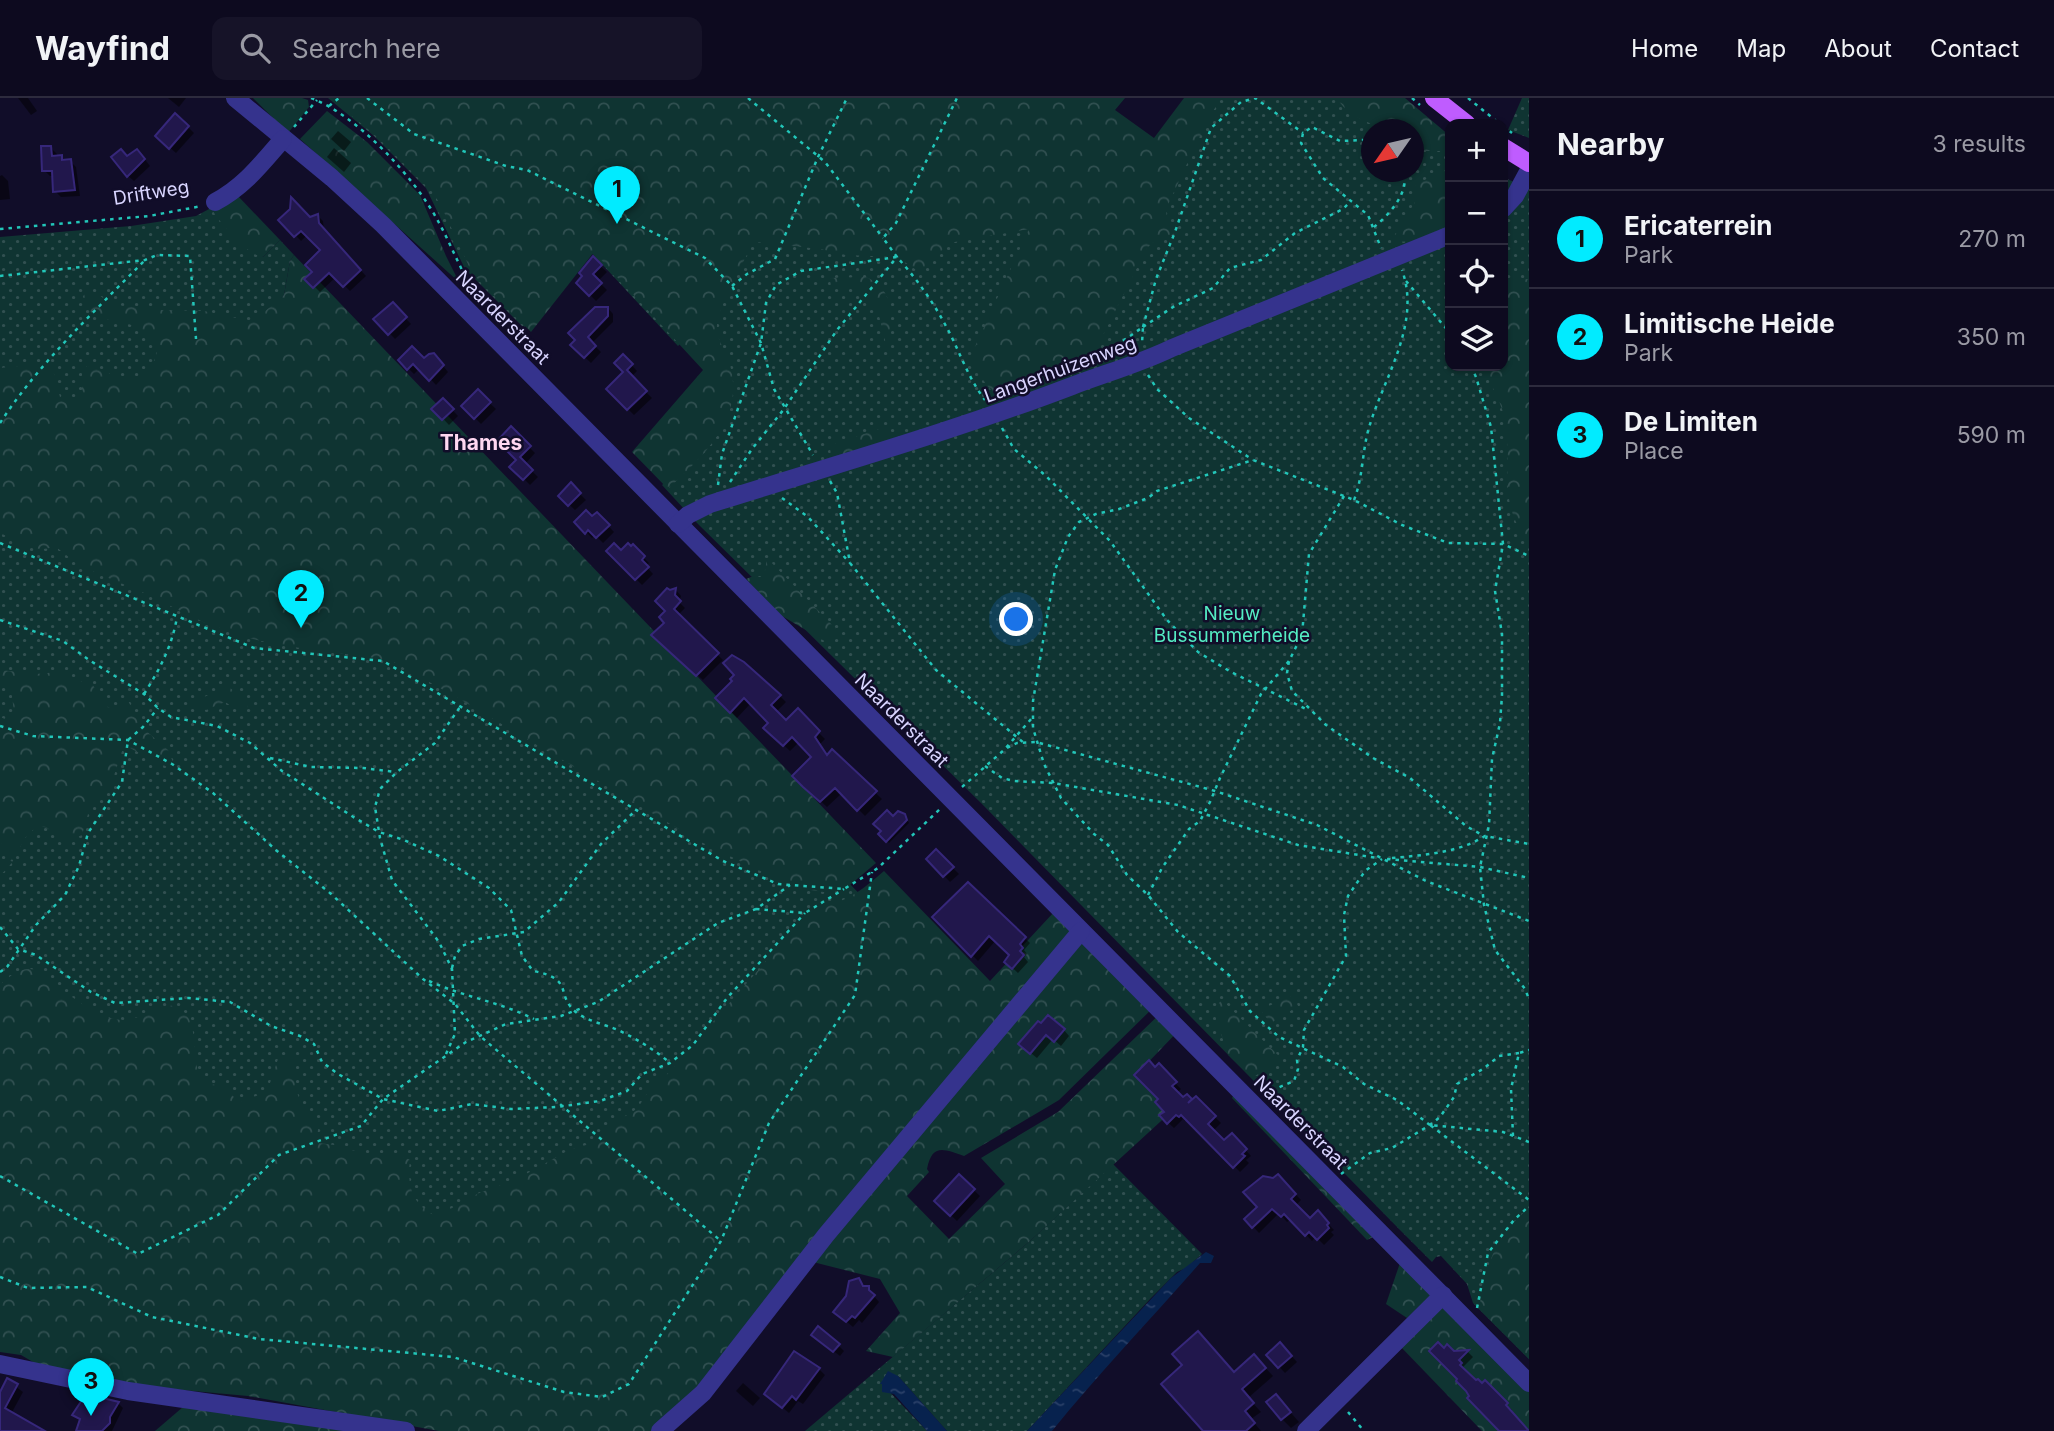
<!DOCTYPE html>
<html lang="en">
<head>
<meta charset="utf-8">
<style>
	:root { --surface:#0d0a1f; --page:#161328; --text:#f1f3f6; --muted:#9a9aa4; --line:#2d2b3d; --accent:#01ebff }
	body { margin:0; font-family:Inter,sans-serif; background:var(--page); color:var(--text) }
	.controls { position:absolute; right:21px; top:21px; display:grid; overflow:hidden; border-radius:14px; box-shadow:0 2px 5px #0004 }
	.controls button { width:63px; height:63px; display:grid; place-items:center; padding:0; border:0; border-bottom:2px solid var(--line); background:var(--surface); color:var(--text); font:35px sans-serif }
	.compass { position:absolute; left:1361px; top:21px; width:63px; height:63px; border-radius:50%; background:var(--surface); box-shadow:0 2px 5px #0004; rotate:236deg }
	.you { position:absolute; left:1017px; top:522px; width:24px; height:24px; margin:-18px; border:5px solid #fff; border-radius:50%; background:#1a73e8; box-shadow:0 0 0 10px #1a73e833 }
	.badge { display:grid; place-items:center; width:46px; height:46px; border-radius:50%; background:var(--accent); color:#111; font-size:23px; font-weight:700 }
	.pin { position:absolute; translate:-50% -58px; filter:drop-shadow(0 2px 4px #0008) }
	.pin::after { content:''; position:absolute; top:37px; width:24px; height:21px; background:inherit; clip-path:polygon(0 0,100% 0,50% 100%) }
	.list { margin:0; padding:0; list-style:none }
	h2 { display:flex; justify-content:space-between; align-items:center; height:91px; margin:0; padding:0 28px; font-size:30px }
	h2 small { font-size:23px; font-weight:400; color:var(--muted) }
	.list li { display:grid; grid-template-columns:46px 1fr auto; gap:21px; align-items:center; box-sizing:border-box; height:98px; padding:0 28px; border-top:2px solid var(--line) }
	.list b { display:block; font-size:26px; white-space:nowrap }
	.list p { margin:0; font-size:23px; white-space:nowrap; color:var(--muted) }
	.list em { font-size:23px; font-style:normal; color:var(--muted) }
	.icon { flex:none; width:38px; height:38px; fill:none; stroke:currentColor; stroke-width:2; stroke-linecap:round; stroke-linejoin:round }
	.map { position:relative; flex:none; width:1529px; height:1333px; overflow:hidden }
	header { display:flex; align-items:center; gap:42px; box-sizing:border-box; height:98px; padding:0 35px; background:var(--surface); border-bottom:2px solid var(--line) }
	header strong { font-size:33px }
	nav { display:flex; gap:38px; margin-inline-start:auto; font-size:24px }
	.search { width:490px; height:63px; background:var(--page); display:flex; align-items:center; gap:18px; box-sizing:border-box; padding:0 24px; border-radius:14px; color:var(--muted); font-size:26px }
	main { display:flex }
	aside { flex:1; background:var(--surface) }
	.map>svg:first-child { display:block }
	.grass { fill:url(#grass-dots); fill-rule:evenodd }
	.forest { fill:url(#forest-crowns) }
	.water { fill:url(#water-ripples) }
	.shadow { fill:#0007 }
	.building { fill:#21174c; stroke:#36277a; stroke-width:2 }
	.lines { fill:none; stroke-linecap:round; stroke-linejoin:round }
	.path { stroke:#22c6b9; stroke-width:2.5; stroke-dasharray:3.5 5; stroke-linecap:butt }
	.minor { stroke:#35338d; stroke-width:18 }
	.major { stroke:#bf5cff; stroke-width:18 }
	.labels { text-anchor:middle; stroke-width:5; stroke-linejoin:round; paint-order:stroke }
	.street-label { font-size:19px; fill:#d9d5ff; stroke:#110d29 }
	.park-label { font-size:19px; fill:#54ecc3; stroke:#110d29 }
	.neighbourhood-label { font-size:21px; font-weight:bold; fill:#ffd7f1; stroke:#110d29 }
</style>
</head>
<body>
<header>
<strong>Wayfind</strong>
<div class="search"><svg class="icon" aria-label="search" viewBox="0 0 24 24"><circle cx="10" cy="10" r="6"/><path d="M15 15l6 6"/></svg>Search here</div>
<nav><a>Home</a><a>Map</a><a>About</a><a>Contact</a></nav>
</header>
<main>
<div class="map">
<svg width="1529" height="1333" viewBox="0 0 1529 1333">
	<defs>
		<pattern id="grass-dots" width="8" height="8" patternUnits="userSpaceOnUse" patternTransform="scale(1.75)"><rect width="8" height="8" fill="#0f3432"/><path d="M2 2h.1M6 6h.1" fill="none" stroke="#315051" stroke-width="1.8" stroke-linecap="round"/></pattern>
		<pattern id="forest-crowns" width="20" height="18" patternUnits="userSpaceOnUse" patternTransform="scale(1.75)"><rect width="20" height="18" fill="#0f3432"/><path d="M2 6a3 3 0 1 1 6 0M12 15a3 3 0 1 1 6 0" fill="none" stroke="#315051"/></pattern>
		<pattern id="water-ripples" width="26" height="14" patternUnits="userSpaceOnUse" patternTransform="scale(1.75)"><rect width="26" height="14" fill="#07224e"/><path d="M2 4q2-2 4 0t4 0M15 11q2-2 4 0t4 0" fill="none" stroke="#2b4169"/></pattern>
	</defs>
	<rect width="100%" height="100%" fill="#110d29"/>
	<g class="grass">
		<path d="M328 0H1088L976 252 1209 0H1404L1450 39V268H1503V79L1529 91V1261L1473 1205 1467 1186 1441 1158 1436 1159 1432 1164 1399 1131 982 706 698 426 662 387 697 357 718 332 705 221 678 248 587 150 524 230 465 171 426 90 374 38ZM1372 32H1414V74H1372Z"/>
		<polygon points="1522,0 1529,0 1529,40 1508,32"/>
		<polygon points="211,110 228,131 263,159 280,142 294,157 290,163 284,197 281,200 981,921 672,1302 0,1242 0,139 131,128 196,118"/>
		<polygon points="1113,1066 1202,1156 1186,1170 1177,1174 1151,1200 1027,1333 947,1333 898,1278 882,1286 927,1333 805,1333 1030,1143"/>
	</g>
	<g class="forest">
		<polygon points="253,0 302,0 308,2 309,9 288,35"/>
		<path d="M330 0H1125L1115 12 1154 40 1184 0H1221L1206 25 1166 111 1167 123 1174 136 1155 143 1147 150 1096 251 1086 277 1001 305 973 269V253L1029 131 949 145 921 175 897 159 846 157 820 151 756 144 752 147C744 163 717 212 717 226 716 242 726 253 730 267 745 321 704 357 668 391L632 354 703 272 594 154 531 234 472 175 443 112 433 94 381 42Z"/>
		<path d="M1337 0H1405L1450 38V136L1421 143 1391 144 1415 104 1416 85 1441 76 1450 68 1444 53H1414V32L1372 31V26C1357 20 1346 15 1337 0Z"/>
		<polygon points="327,13 367,44 420,97 446,158 459,184 300,41"/>
		<path d="M237 97 280 142 263 159C245 156 220 125 211 110Z"/>
		<path d="M294 157 876 765 850 787 830 795 804 791 781 783 699 743 463 603 390 562 278 547 245 539 203 524 142 494 80 468 56 449C29 455 23 445 0 435V270L37 266 42 263 52 268 60 299C70 304 73 305 82 297V272L87 268C100 268 108 276 120 280 139 285 154 271 157 253 152 245 148 237 140 231 117 217 96 230 81 201L87 193C102 194 103 204 115 207L159 212 204 213 250 223 256 221 284 197 290 163Z"/>
		<path d="M865 179C899 190 891 231 889 259L877 209 856 191 831 189 830 180Z"/>
		<path d="M1529 181V444C1495 405 1514 363 1504 318 1500 300 1489 286 1484 268H1503V186L1512 182Z"/>
		<polygon points="885,329 893,339 831,361 830,347"/>
		<polygon points="767,460 838,533 833,548 782,518 746,481 751,479 764,479"/>
		<path d="M0 572 36 576 59 574 83 584 92 586 108 609 119 612 128 603 144 631 168 652 177 674 124 647 109 693 104 692 92 702 82 737C54 751 53 723 37 730 19 737 20 763 0 777V773L12 761 2 747 0 732V619L5 621 14 615 11 589 0 586Z"/>
		<polygon points="228,588 248,606 246,617 225,604 206,612 191,605"/>
		<path d="M884 773 990 883 1054 814 1073 829 1052 859 678 1312 655 1333H439L248 1298 95 1284 52 1275 21 1257 0 1254V887C10 878 21 868 36 872 59 888 95 922 124 922 143 923 166 896 184 914 201 931 188 962 204 985L229 989 235 1002 240 1004 267 994 278 961 285 958H291C302 976 292 982 298 997 301 1009 311 1018 319 1026L317 1038 319 1045 342 1048 349 1053C363 1051 360 1054 371 1057 387 1063 392 1052 410 1062 407 1085 411 1106 434 1117L443 1115 479 1095 519 1080 569 1052 593 1045C601 1025 619 1024 635 1012 646 1002 649 985 664 980L816 806C844 809 864 790 884 773Z"/>
		<path d="M1092 833 1159 904 1059 1002 1049 1008 964 1058C944 1051 932 1045 927 1071L929 1074 907 1098 949 1141 1005 1086 981 1060 1058 1014 1165 911 1183 928 1136 977 1172 1013 1030 1143 893 1259 866 1253 900 1215 880 1181 813 1164Z"/>
		<polygon points="1293,897 1298,908 1271,925 1260,912"/>
		<polygon points="1222,902 1282,961 1252,980 1228,957 1213,911"/>
		<polygon points="1238,988 1379,1136 1367,1142 1232,1000"/>
		<path d="M1529 1110V1261L1479 1211C1485 1170 1494 1138 1529 1110Z"/>
		<polygon points="1402,1159 1434,1194 1407,1220 1386,1206"/>
		<polygon points="1443,1207 1449,1210 1529,1294 1529,1333 1482,1333 1400,1248"/>
		<polygon points="183,1309 371,1333 155,1333"/>
	</g>
	<g class="water">
		<path d="M1206 1154 1214 1158 1211 1165H1200C1151 1221 1099 1275 1052 1333H1027L1171 1180Z"/>
		<polygon points="888,1273 898,1278 947,1333 927,1333 894,1296 882,1294 882,1286 880,1286"/>
	</g>
	<g class="shadow">
		<polygon points="18,0 28,0 37,13 31,17"/>
		<polygon points="168,0 186,0 179,9"/>
		<polygon points="188,29 194,35 176,55 157,38"/>
		<polygon points="338,33 351,44 344,53 331,41"/>
		<polygon points="51,50 57,56 57,59 70,63 76,69 80,98 61,99 55,93 54,78 50,78 44,72"/>
		<polygon points="334,50 351,65 344,74 327,59"/>
		<polygon points="143,59 150,68 134,83 128,78 128,60"/>
		<polygon points="2,77 8,83 10,101 0,102 0,78"/>
		<polygon points="318,118 323,123 324,133 366,178 350,193 336,179 320,194 307,181 314,174 322,152 307,137 301,143 281,122"/>
		<polygon points="593,161 607,174 598,183 607,192 596,203 578,185"/>
		<polygon points="393,207 411,226 395,241 376,221"/>
		<polygon points="608,210 613,216 613,224 592,245 601,254 591,265 572,247"/>
		<polygon points="623,258 637,273 631,279 652,300 634,317 622,305 626,274"/>
		<polygon points="400,262 440,264 448,274 436,287 420,270 414,276"/>
		<polygon points="478,294 496,311 481,326 463,308"/>
		<polygon points="443,302 458,318 449,327 434,311"/>
		<polygon points="511,331 535,355 525,366 538,379 530,387 512,369 519,362"/>
		<polygon points="571,387 586,402 575,412 560,398"/>
		<polygon points="597,416 614,434 603,445 595,437 592,440 576,424 592,421"/>
		<polygon points="633,449 649,465 646,468 653,476 642,487 608,453 621,454"/>
		<polygon points="676,492 681,498 679,504 685,510 678,517 723,562 703,582 654,537 667,525 667,513"/>
		<polygon points="780,598 786,604 776,614 786,625 797,613 825,641 820,646 828,658 832,653 882,701 865,718 842,695 827,709 794,678 813,659 799,644 790,653 766,630 771,625 751,605 737,620 717,600"/>
		<polygon points="904,717 909,725 889,745 880,736 893,720"/>
		<polygon points="936,753 959,776 950,784 928,761"/>
		<polygon points="969,786 1030,845 1024,852 1027,856 1024,859 1028,864 1018,875 1006,864 1011,857 996,842 978,863 935,819"/>
		<polygon points="1038,925 1064,932 1069,938 1061,948 1053,941 1037,960 1027,952"/>
		<polygon points="1158,968 1181,991 1177,995 1183,1001 1187,998 1192,1003 1196,1000 1221,1025 1213,1033 1224,1045 1232,1037 1251,1058 1246,1062 1249,1065 1240,1074 1188,1021 1185,1023 1183,1021 1174,1030 1161,1018 1166,1014 1161,1001 1155,971"/>
		<polygon points="959,1078 980,1098 957,1123 936,1103"/>
		<polygon points="1278,1078 1301,1102 1295,1108 1310,1123 1318,1115 1334,1132 1331,1134 1334,1137 1324,1147 1316,1139 1312,1143 1291,1121 1287,1124 1279,1115 1259,1135 1246,1121 1259,1109"/>
		<polygon points="858,1182 874,1195 874,1198 879,1204 862,1225 859,1222 853,1229 841,1219"/>
		<polygon points="819,1242 838,1247 844,1253 840,1258"/>
		<polygon points="1286,1252 1297,1264 1285,1275 1268,1257"/>
		<polygon points="1444,1252 1468,1254 1473,1259 1463,1269 1466,1272 1465,1273 1482,1287 1485,1284 1512,1312 1510,1314 1528,1333 1503,1333 1471,1298"/>
		<polygon points="1262,1266 1273,1278 1248,1300 1261,1314 1251,1321 1261,1333 1205,1333 1234,1276"/>
		<polygon points="819,1271 825,1277 803,1306 798,1303 789,1315 772,1301"/>
		<polygon points="8,1283 23,1294 11,1316 42,1333 0,1333 0,1297"/>
		<polygon points="743,1285 760,1300 753,1308 736,1293"/>
		<polygon points="118,1305 123,1310 112,1333 77,1333 80,1322 75,1317"/>
		<polygon points="1285,1308 1299,1324 1291,1330 1282,1321"/>
	</g>
	<g class="building">
		<polygon points="175,15 189,28 169,51 155,38"/>
		<polygon points="41,48 51,48 52,58 62,57 62,62 71,61 75,92 53,94 52,73 42,73"/>
		<polygon points="121,51 127,58 137,51 145,61 127,79 111,59"/>
		<polygon points="291,99 310,119 318,116 319,125 361,172 343,189 329,175 313,190 304,181 312,174 305,167 320,152 301,133 294,139 278,122 290,111"/>
		<polygon points="593,158 602,167 593,176 602,185 589,198 576,185 582,178 579,175"/>
		<polygon points="393,204 407,219 388,237 373,221"/>
		<polygon points="595,209 608,209 608,218 588,239 596,248 584,260 570,247 575,242 568,235"/>
		<polygon points="412,248 424,260 429,256 434,255 444,267 429,283 413,266 407,272 398,262"/>
		<polygon points="623,256 633,266 627,272 647,293 627,312 606,291 623,274 614,265"/>
		<polygon points="478,291 491,304 474,321 461,308"/>
		<polygon points="443,300 454,311 442,322 431,311"/>
		<polygon points="511,328 531,348 520,359 533,372 523,382 509,369 516,362 497,343"/>
		<polygon points="571,384 581,395 568,408 558,398"/>
		<polygon points="586,412 592,418 597,414 610,427 596,440 588,432 585,436 574,424"/>
		<polygon points="614,445 621,452 628,445 631,448 633,446 645,458 642,462 649,469 635,482 606,453"/>
		<polygon points="667,490 670,492 676,490 675,497 681,503 674,511 719,555 696,578 651,537 664,525 659,519 665,513 655,503"/>
		<polygon points="732,557 744,564 781,597 771,607 786,622 798,610 820,633 815,639 827,657 832,651 877,693 857,713 835,690 820,704 803,689 792,678 811,659 792,639 783,648 763,630 768,625 744,600 730,615 715,600 732,583 730,581 734,577 723,565"/>
		<polygon points="887,712 893,718 898,713 905,716 907,722 886,744 878,736 881,733 873,726"/>
		<polygon points="936,751 954,769 943,779 926,761"/>
		<polygon points="968,784 1026,839 1020,846 1023,850 1020,853 1024,857 1012,871 1004,864 1009,857 989,838 971,859 932,819"/>
		<polygon points="1048,917 1065,931 1054,944 1046,937 1030,956 1018,946 1038,923 1041,925"/>
		<polygon points="1149,962 1155,969 1159,965 1177,984 1172,988 1183,999 1187,996 1192,1001 1188,1005 1196,998 1216,1018 1208,1026 1224,1042 1232,1035 1247,1051 1242,1056 1245,1058 1233,1070 1181,1017 1179,1019 1176,1017 1167,1026 1159,1017 1164,1014 1155,1004 1158,1001 1134,977"/>
		<polygon points="959,1076 975,1091 950,1118 934,1103"/>
		<polygon points="1278,1076 1296,1096 1291,1101 1310,1120 1318,1112 1329,1125 1327,1127 1329,1130 1317,1142 1309,1134 1305,1138 1284,1116 1281,1119 1272,1111 1252,1130 1244,1121 1257,1109 1243,1094 1263,1078 1273,1080"/>
		<polygon points="859,1180 863,1188 869,1188 869,1192 875,1197 855,1220 852,1218 846,1224 833,1214 846,1198 849,1183"/>
		<polygon points="818,1228 840,1246 833,1254 811,1237"/>
		<polygon points="1198,1233 1234,1274 1254,1256 1266,1270 1242,1291 1254,1305 1245,1313 1255,1325 1246,1333 1203,1333 1161,1286 1182,1267 1172,1256"/>
		<polygon points="1280,1244 1292,1258 1278,1270 1266,1257"/>
		<polygon points="1438,1244 1444,1250 1447,1246 1454,1253 1469,1252 1459,1262 1462,1265 1460,1267 1476,1282 1478,1281 1482,1285 1485,1282 1508,1305 1506,1307 1529,1333 1499,1333 1467,1300 1469,1298 1466,1293 1456,1283 1457,1281 1429,1253"/>
		<polygon points="794,1253 820,1270 796,1302 792,1298 782,1310 764,1296"/>
		<polygon points="7,1280 18,1286 5,1310 45,1333 0,1333 0,1294"/>
		<polygon points="86,1296 119,1304 110,1319 110,1325 102,1333 76,1333 80,1321 72,1317"/>
		<polygon points="1276,1296 1291,1314 1281,1322 1266,1304"/>
	</g>
	<g class="lines">
		<g class="path">
			<path d="M311 0C357 17 415 80 438 123 452 148 461 175 478 199"/>
			<polyline points="367,0 414,36 506,68 527,72 705,160 732,188 761,245 774,291 813,357"/>
			<polyline points="748,0 825,64 883,140"/>
			<polyline points="1412,0 1420,7"/>
			<polyline points="1468,0 1500,26"/>
			<polyline points="329,8 339,0"/>
			<polyline points="1503,28 1512,35"/>
			<polyline points="294,29 317,2"/>
			<polyline points="1372,48 1363,42 1340,43 1312,29 1303,35 1301,45 1323,80 1368,117 1381,150"/>
			<path d="M1374 129C1390 116 1409 95 1404 74"/>
			<polyline points="0,131 149,118 202,108"/>
			<polyline points="0,178 145,162 157,157 190,158 196,241"/>
			<polyline points="1406,183 1450,235"/>
			<polyline points="732,188 747,176 775,161 818,59 847,0"/>
			<polyline points="1143,229 1156,181 1175,134 1211,30 1241,4 1255,0 1303,35"/>
			<polyline points="1143,229 1173,209 1213,190 1230,170 1261,162 1295,135 1343,111 1351,103"/>
			<polyline points="1095,262 1143,229 1142,245"/>
			<polyline points="1471,268 1476,279 1491,329 1503,446 1495,493 1502,536 1502,597 1500,625 1492,661 1489,727 1480,769 1484,807 1495,852 1525,891 1529,901"/>
			<polyline points="1148,277 1157,291 1189,320 1253,362"/>
			<path d="M0 325C40 264 94 214 145 162"/>
			<polyline points="1002,330 1014,351 1045,377 1110,443 1167,522 1198,554 1231,574 1308,612"/>
			<polyline points="830,383 837,395 850,465 936,572 1024,645"/>
			<polyline points="730,384 752,351 784,311 837,232 897,159 883,140 896,125 957,0"/>
			<path d="M718 387 722 356 761 245 766 205 776 187 801 173 897 159C916 180 934 205 947 230 960 254 968 280 985 302"/>
			<polyline points="1344,398 1309,456 1302,537 1289,563 1287,575 1292,593 1326,627 1373,660 1410,680 1466,728 1484,738"/>
			<polyline points="782,400 808,419 850,465"/>
			<path d="M1354 402C1363 379 1362 356 1368 333 1382 282 1422 227 1402 172"/>
			<polyline points="0,445 254,550 383,563 723,763 778,786 844,791 878,770 940,711"/>
			<path d="M0 522 63 543 89 562 144 596 158 610 171 619 217 628 250 645 282 673 355 720 379 734 404 742 439 758 489 790 511 812 522 858 533 873C576 881 554 897 577 915 590 924 604 926 618 932 637 941 653 951 669 964"/>
			<path d="M144 596C160 571 172 548 177 519"/>
			<polyline points="0,628 33,638 128,642 172,666 213,695 277,753 330,795 423,881 455,906 480,938 721,1143"/>
			<polyline points="1007,650 1017,645 1036,644 1215,693 1317,727 1426,783 1529,823"/>
			<polyline points="270,660 311,669 363,670 396,674"/>
			<polyline points="985,668 1002,680 1014,683 1053,685 1178,707 1298,747 1377,760"/>
			<polyline points="962,689 1004,652 1032,620"/>
			<path d="M1392 760C1424 757 1458 755 1485 738L1529 746"/>
			<polyline points="1387,761 1480,769 1529,780"/>
			<polyline points="1148,797 1162,770 1189,731 1200,723 1210,704 1220,680 1261,596 1289,563"/>
			<polyline points="756,811 805,815 844,791"/>
			<polyline points="0,829 18,851 36,857 91,894 115,905 189,900 230,904 271,928 300,938 314,946 322,964 338,976 383,1001 438,1013 472,1006 511,1011 557,1009 600,1003 627,993 642,976 670,965 693,947 727,900 805,815"/>
			<polyline points="452,870 455,858 462,848 479,841 524,834 559,804 601,746 636,712"/>
			<polyline points="0,874 7,869 36,827 65,797 79,768 88,735 122,684 128,642 143,629 158,610"/>
			<path d="M429 883C464 899 500 904 534 921"/>
			<polyline points="446,956 455,936 452,871 439,844 392,782 380,740 375,709 380,691 397,674 435,645 460,609"/>
			<polyline points="1267,1000 1275,991 1294,983 1298,971 1297,962 1303,949 1304,932 1346,858 1344,817 1348,798 1365,773 1382,761"/>
			<polyline points="1430,1027 1397,1002 1364,986 1343,969 1279,939 1250,913 1230,878 1178,834 1148,797 1127,777 1108,747 1094,736 1061,700 1044,666 1033,630 1033,603 1055,472 1068,439 1079,424 1096,416 1119,411 1148,400 1157,393 1253,362 1354,402 1402,427 1448,445 1503,446 1529,458"/>
			<polyline points="1513,1038 1511,991 1519,955 1529,952"/>
			<polyline points="1529,1044 1503,1034 1430,1027 1529,1102"/>
			<polyline points="1341,1076 1370,1055 1392,1050 1430,1027 1440,1019 1454,999 1457,986 1483,971 1499,958 1519,955"/>
			<polyline points="0,1078 138,1156 218,1117 279,1057 361,1028 383,1001 466,944 506,926 561,918 598,904 718,825 756,811 790,787"/>
			<polyline points="0,1179 28,1190 87,1189 152,1219 259,1241 453,1259 564,1294 602,1299 629,1286 721,1143 769,1025 855,897 872,774"/>
			<polyline points="1477,1210 1488,1155 1514,1122 1529,1108"/>
			<polyline points="1348,1314 1364,1333"/>
		</g>
		<g class="minor">
			<polyline points="235,0 332,80 383,127 1529,1285"/>
			<path d="M215 104C244 89 262 65 283 41"/>
			<polyline points="1503,111 1515,98 1529,72"/>
			<path d="M678 426 688 417 710 406C831 368 954 333 1072 288 1106 275 1139 266 1172 250L1450 137"/>
			<polyline points="0,1266 128,1293 406,1333"/>
			<polyline points="660,1333 703,1295 826,1137 1081,833"/>
			<polyline points="1306,1333 1443,1197"/>
		</g>
		<g class="major">
			<polyline points="1434,0 1467,26"/>
			<polyline points="1503,49 1529,65"/>
		</g>
	</g>
	<g class="labels">
		<g class="street-label">
			<text transform="translate(151 94) rotate(-9)" y="7">Driftweg</text>
			<text transform="translate(503 219) rotate(45)" y="7">Naarderstraat</text>
			<text transform="translate(1060 271) rotate(-20)" y="7">Langerhuizenweg</text>
			<text transform="translate(902 622) rotate(45)" y="7">Naarderstraat</text>
			<text transform="translate(1301 1024) rotate(45)" y="7">Naarderstraat</text>
		</g>
		<g class="park-label">
			<text x="1232" y="522">Nieuw<tspan x="1232" dy="22">Bussummerheide</tspan></text>
		</g>
		<g class="neighbourhood-label">
			<text x="481" y="352">Thames</text>
		</g>
	</g>
</svg>
<div class="controls">
<button>+</button>
<button>−</button>
<button><svg class="icon" aria-label="locate" viewBox="0 0 24 24"><circle cx="12" cy="12" r="6"/><path d="M12 2v4M12 18v4M2 12h4M18 12h4"/></svg></button>
<button><svg class="icon" aria-label="layers" viewBox="0 0 24 24"><path d="M12 4l9 5-9 5-9-5zM3 14l9 5 9-5"/></svg></button>
</div>
<svg class="compass" viewBox="-18 -18 36 36"><path d="M0-13l5 13h-10z" fill="#e53935"/><path d="M0 13l5-13h-10z" fill="#9a9aa4"/></svg>
<div class="you"></div>
<div class="pin badge" style="left:617px;top:126px">1</div>
<div class="pin badge" style="left:301px;top:530px">2</div>
<div class="pin badge" style="left:91px;top:1318px">3</div>
</div>
<aside>
<h2>Nearby<small>3 results</small></h2>
<ul class="list">
<li><span class="badge">1</span><div><b>Ericaterrein</b><p>Park</p></div><em>270 m</em></li>
<li><span class="badge">2</span><div><b>Limitische Heide</b><p>Park</p></div><em>350 m</em></li>
<li><span class="badge">3</span><div><b>De Limiten</b><p>Place</p></div><em>590 m</em></li>
</ul>
</aside>
</main>
</body>
</html>
